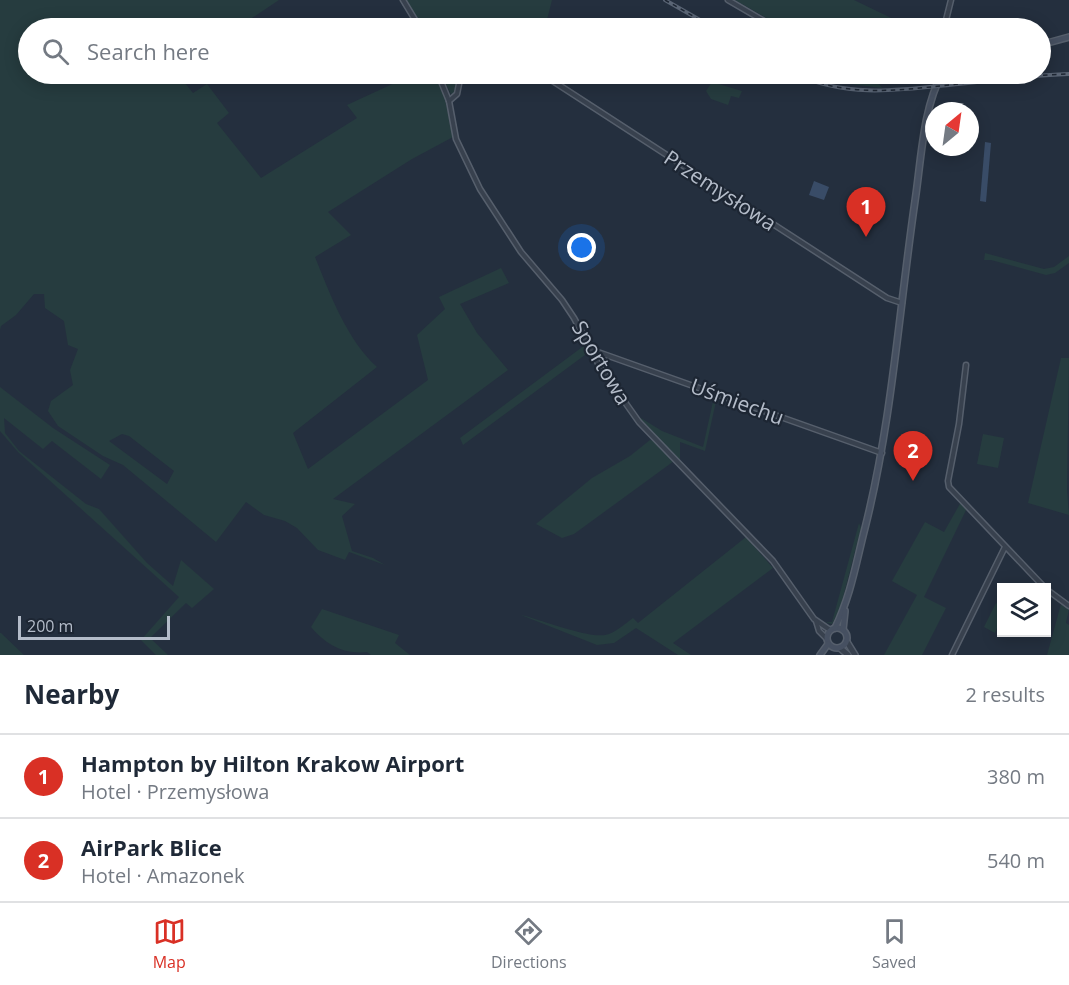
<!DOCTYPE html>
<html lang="en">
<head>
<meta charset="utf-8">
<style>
	:root { --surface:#fff; --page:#f2f2f3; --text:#1f2937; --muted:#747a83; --line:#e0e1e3; --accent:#d93025 }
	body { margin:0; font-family:"Open Sans",sans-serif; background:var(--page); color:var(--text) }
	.controls { position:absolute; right:18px; bottom:18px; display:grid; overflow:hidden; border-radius:0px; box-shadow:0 3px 15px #0003 }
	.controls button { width:54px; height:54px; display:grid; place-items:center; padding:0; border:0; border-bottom:2px solid var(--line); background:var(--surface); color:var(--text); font:30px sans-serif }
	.compass { position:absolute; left:925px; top:102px; width:54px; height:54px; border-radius:50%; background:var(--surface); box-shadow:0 3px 15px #0003; rotate:29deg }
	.scale { position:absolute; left:18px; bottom:15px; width:152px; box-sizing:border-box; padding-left:6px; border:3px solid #b4bcc9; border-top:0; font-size:16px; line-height:21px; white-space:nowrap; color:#b4bcc9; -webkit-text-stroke:4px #1d2633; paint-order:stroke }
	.you { position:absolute; left:582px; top:248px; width:21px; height:21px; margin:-15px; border:4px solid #fff; border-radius:50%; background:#1a73e8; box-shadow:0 0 0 9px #1a73e833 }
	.badge { display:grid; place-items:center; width:39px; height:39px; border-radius:50%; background:var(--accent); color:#fff; font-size:20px; font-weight:700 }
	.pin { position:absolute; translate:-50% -50px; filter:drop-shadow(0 2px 3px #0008) }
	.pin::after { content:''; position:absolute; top:32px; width:21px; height:18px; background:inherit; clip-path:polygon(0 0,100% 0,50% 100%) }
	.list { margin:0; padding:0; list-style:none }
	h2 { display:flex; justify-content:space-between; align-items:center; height:78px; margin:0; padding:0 24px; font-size:26px }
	h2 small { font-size:20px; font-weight:400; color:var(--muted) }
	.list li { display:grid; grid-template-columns:39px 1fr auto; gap:18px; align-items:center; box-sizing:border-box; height:84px; padding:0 24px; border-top:2px solid var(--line) }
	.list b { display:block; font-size:22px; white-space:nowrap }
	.list p { margin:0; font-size:20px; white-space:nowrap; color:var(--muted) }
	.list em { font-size:20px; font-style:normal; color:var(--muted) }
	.icon { flex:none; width:33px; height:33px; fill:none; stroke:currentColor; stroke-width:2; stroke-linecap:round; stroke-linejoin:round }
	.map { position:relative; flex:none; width:1069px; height:655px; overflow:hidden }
	.search { position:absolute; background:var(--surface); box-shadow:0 3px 15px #0003; left:18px; right:18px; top:18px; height:66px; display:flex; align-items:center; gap:15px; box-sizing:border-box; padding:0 21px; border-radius:33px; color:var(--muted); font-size:22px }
	.sheet { height:246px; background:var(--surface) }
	nav { display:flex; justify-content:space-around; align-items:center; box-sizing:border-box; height:84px; border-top:2px solid var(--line); background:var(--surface); font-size:16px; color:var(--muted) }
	nav a { display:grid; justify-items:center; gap:3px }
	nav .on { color:var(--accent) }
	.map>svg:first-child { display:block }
	.green { fill:#263c3f; fill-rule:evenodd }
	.water { fill:#394c67 }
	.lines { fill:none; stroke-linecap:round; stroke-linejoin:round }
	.minor-casing { stroke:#565f6c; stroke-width:7 }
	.tertiary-casing { stroke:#565f6c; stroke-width:8 }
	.secondary-casing { stroke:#565f6c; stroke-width:8 }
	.minor { stroke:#38414e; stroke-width:4 }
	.tertiary { stroke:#38414e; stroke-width:5 }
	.secondary { stroke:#465061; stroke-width:5 }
	.rail-casing { stroke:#5a6575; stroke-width:4 }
	.rail { stroke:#1d2633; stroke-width:1.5; stroke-dasharray:4.5; stroke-linecap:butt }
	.labels { text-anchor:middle; stroke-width:4.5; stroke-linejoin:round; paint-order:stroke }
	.street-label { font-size:21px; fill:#b4bcc9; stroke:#1d2633 }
</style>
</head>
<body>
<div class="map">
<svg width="1069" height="655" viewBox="0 0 1069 655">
	<rect width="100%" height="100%" fill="#242f3e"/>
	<g class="green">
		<path d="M0 0H279L237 28H28V74H196L185 83 193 93 207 84 229 113 217 123 261 178 357 118 347 105 414 74H436L445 99 453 137 412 159 328 212 351 235 315 257C330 294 347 340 377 367L293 433 308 469 428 380 417 335 445 309 439 297 501 268 509 283 460 304 477 333 508 370 333 499 355 504 342 516 352 551 373 558 385 565 349 552 345 560 318 550 297 528 285 521 264 515 246 502 216 542 123 465 103 456 58 426 48 411 51 401 73 385 70 370 78 349 68 345 64 321 45 308 44 294H34L16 315 1 326 0 330ZM122 434 129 436 174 471 167 484 109 441Z"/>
		<polygon points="406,0 552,0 545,28 496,28 471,21 467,28 422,28"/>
		<polygon points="735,0 854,0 912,28 784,28"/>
		<polygon points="441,74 459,74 454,93 451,94"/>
		<polygon points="806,74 842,74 875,79 882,88 826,81"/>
		<polygon points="712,82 742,91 739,98 731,96 728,105 711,99 706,91"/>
		<polygon points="985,253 1044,269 1054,267 1069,256 1069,263 1055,273 1046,275 991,260 984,260"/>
		<polygon points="585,345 589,352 463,445 460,438"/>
		<polygon points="1061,358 1069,358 1067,490 1069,515 1028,503"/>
		<polygon points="0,387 53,428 110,465 101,479 52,441 43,449 4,418 5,433 19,451 86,504 99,509 147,563 173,586 181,560 214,589 192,608 186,603 150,638 168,655 156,655 141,640 179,597 18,452 0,431"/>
		<polygon points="714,397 717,397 705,451 680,442 680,460 636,415 662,431 703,447"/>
		<polygon points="983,434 1004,438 998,468 977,464"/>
		<polygon points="650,440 654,441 674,461 574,534 562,538 536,524 592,478 630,456"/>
		<polygon points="961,502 967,508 924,597 946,608 922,655 884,655 917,595 892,581 925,522 944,532"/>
		<polygon points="859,523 861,528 840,609 832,624 825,622 832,622"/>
		<path d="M746 537 773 568 673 643 691 655H678L636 628 614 643 597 645 521 615C540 619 593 641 609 634 617 631 626 623 633 618L638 623Z"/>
		<polygon points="996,603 1001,606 1001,618 995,633 984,627"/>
		<polygon points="1061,604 1069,609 1066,623 1069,625 1069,655 1047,655"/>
		<path d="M322 609 399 635 395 643 410 655H371L367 652C344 655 325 644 311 627Z"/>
		<polygon points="0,633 1,633 24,655 0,655"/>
	</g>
	<g class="water">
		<polygon points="985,142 991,143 986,202 980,201"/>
		<polygon points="814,181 829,187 824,200 809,195"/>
	</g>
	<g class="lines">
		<defs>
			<g id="minor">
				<polyline points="403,0 420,28"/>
				<polyline points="728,0 776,28"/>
				<polyline points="472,28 480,28"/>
				<polyline points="944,28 951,0"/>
				<polyline points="438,74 449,101 456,139 480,189 521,252 562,300 574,318 600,367 639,422 773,561 814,619 830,630"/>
				<polyline points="542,74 887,298 902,303"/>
				<polyline points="449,101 457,94 461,74"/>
				<polyline points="592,350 882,453"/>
				<polyline points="966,365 959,424 948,481 949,487 1045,588"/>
				<polyline points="1046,589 1069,606"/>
				<polyline points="816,621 819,631 826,638"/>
				<polyline points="952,655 1005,547"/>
			</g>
			<g id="tertiary">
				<polyline points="847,642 855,655"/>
				<polyline points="840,648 848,655"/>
			</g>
			<g id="secondary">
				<polyline points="1040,45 1069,37"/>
				<circle cx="837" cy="638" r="10"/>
				<path d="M835 628C851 595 856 563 865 528 892 421 899 311 915 201 921 162 923 107 942 74"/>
				<polyline points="843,630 845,611"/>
				<polyline points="820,655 828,644"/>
			</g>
		</defs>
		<use href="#minor" class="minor-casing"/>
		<use href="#tertiary" class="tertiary-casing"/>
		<use href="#secondary" class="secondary-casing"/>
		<use href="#minor" class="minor"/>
		<use href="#tertiary" class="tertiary"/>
		<use href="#secondary" class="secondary"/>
		<defs>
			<g id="rail">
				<polyline points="665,0 714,28"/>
				<path d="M794 74C847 97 893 91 949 85 989 81 1029 75 1069 74"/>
			</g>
		</defs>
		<use href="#rail" class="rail-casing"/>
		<use href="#rail" class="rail"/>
	</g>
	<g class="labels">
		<g class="street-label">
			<text transform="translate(720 191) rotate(33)" y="7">Przemysłowa</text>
			<text transform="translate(601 363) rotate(59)" y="7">Sportowa</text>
			<text transform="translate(737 402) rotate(20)" y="7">Uśmiechu</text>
		</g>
	</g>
</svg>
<div class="controls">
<button><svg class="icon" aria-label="layers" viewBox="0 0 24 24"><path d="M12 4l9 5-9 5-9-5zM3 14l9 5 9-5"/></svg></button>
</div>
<svg class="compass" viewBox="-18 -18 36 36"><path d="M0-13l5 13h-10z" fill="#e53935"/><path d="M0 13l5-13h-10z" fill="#747a83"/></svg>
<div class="scale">200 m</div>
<div class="you"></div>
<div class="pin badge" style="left:866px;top:237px">1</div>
<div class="pin badge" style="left:913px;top:481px">2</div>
<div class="search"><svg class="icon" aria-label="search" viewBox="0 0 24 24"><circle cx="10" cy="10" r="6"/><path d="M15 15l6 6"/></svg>Search here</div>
</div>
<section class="sheet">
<h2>Nearby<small>2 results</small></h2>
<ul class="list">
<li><span class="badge">1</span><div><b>Hampton by Hilton Krakow Airport</b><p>Hotel · Przemysłowa</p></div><em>380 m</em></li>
<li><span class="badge">2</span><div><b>AirPark Blice</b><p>Hotel · Amazonek</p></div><em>540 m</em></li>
</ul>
</section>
<nav>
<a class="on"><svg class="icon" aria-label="map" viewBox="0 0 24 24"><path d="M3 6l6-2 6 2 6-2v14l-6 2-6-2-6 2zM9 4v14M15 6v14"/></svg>Map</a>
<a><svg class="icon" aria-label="directions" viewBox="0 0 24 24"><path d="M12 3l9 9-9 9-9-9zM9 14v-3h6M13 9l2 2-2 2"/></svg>Directions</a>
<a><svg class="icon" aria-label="saved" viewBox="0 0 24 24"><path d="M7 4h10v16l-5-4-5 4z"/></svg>Saved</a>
</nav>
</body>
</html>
